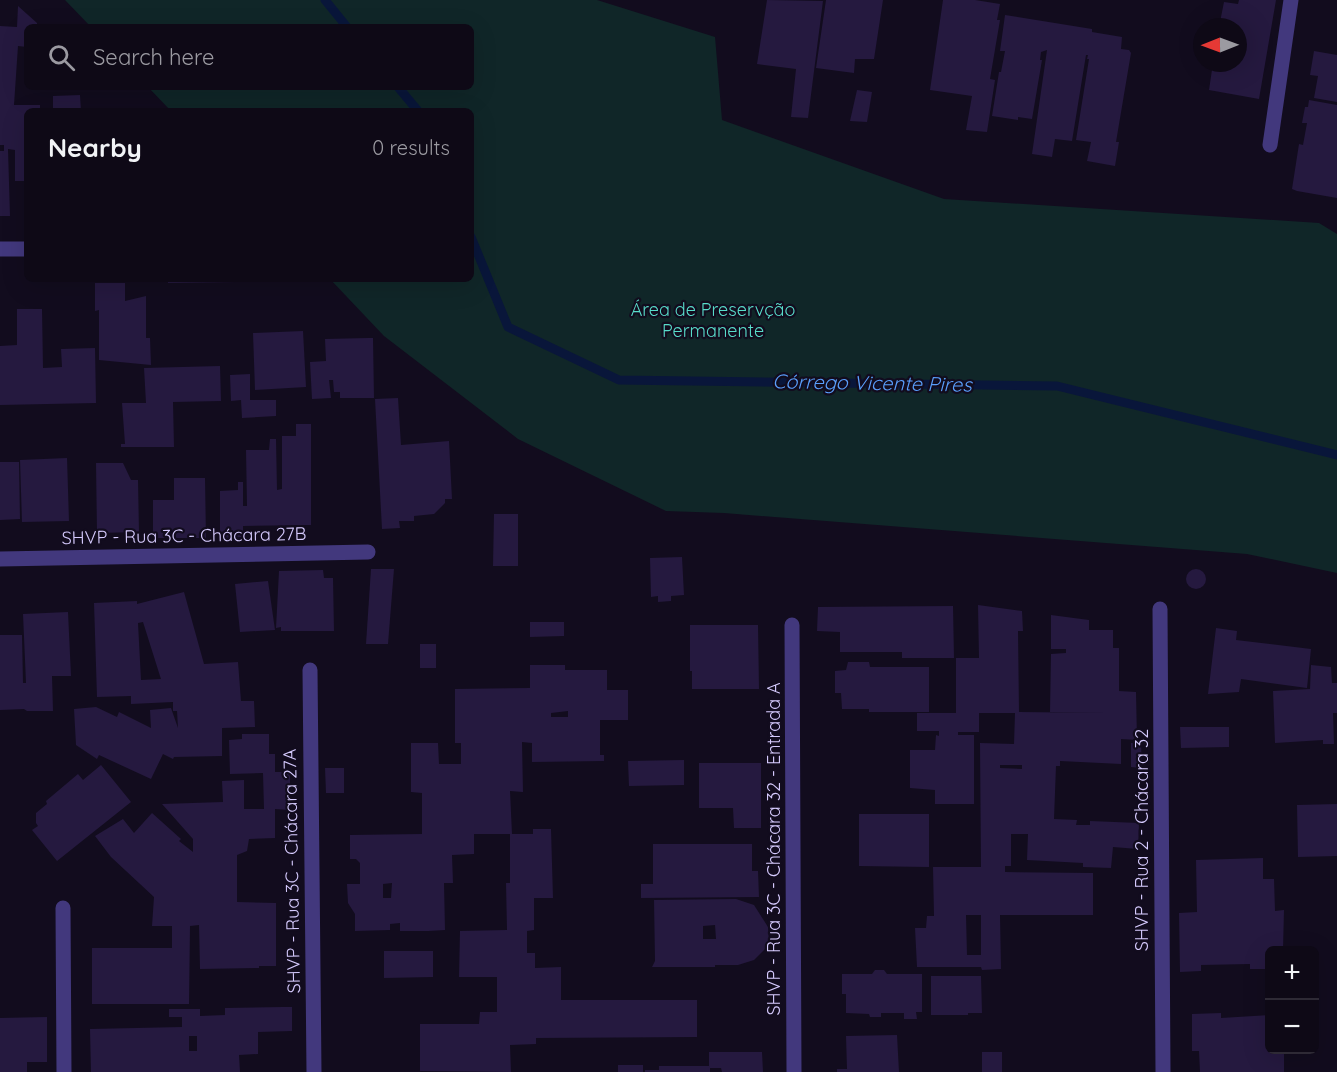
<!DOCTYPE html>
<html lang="en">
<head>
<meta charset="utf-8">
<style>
	:root { --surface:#0e0916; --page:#17121f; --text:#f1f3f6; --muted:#9b9aa1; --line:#2e2a35 }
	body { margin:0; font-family:Quicksand,sans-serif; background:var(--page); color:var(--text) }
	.controls { position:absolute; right:18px; bottom:18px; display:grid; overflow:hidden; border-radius:9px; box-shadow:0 6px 24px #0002 }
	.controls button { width:54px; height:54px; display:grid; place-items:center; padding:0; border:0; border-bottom:2px solid var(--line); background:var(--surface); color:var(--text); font:30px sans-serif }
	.compass { position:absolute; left:1193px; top:18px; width:54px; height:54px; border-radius:50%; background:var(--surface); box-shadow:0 6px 24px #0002; rotate:269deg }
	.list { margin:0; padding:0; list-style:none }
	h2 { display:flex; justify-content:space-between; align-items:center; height:78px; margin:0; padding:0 24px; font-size:26px }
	h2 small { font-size:20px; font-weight:400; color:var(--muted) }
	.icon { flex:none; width:33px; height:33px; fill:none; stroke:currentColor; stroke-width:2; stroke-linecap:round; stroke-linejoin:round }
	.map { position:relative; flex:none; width:1337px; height:1072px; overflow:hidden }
	.search { position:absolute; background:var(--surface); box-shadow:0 6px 24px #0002; left:24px; top:24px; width:450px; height:66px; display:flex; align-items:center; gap:15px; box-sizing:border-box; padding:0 21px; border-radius:9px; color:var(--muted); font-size:22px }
	.panel { position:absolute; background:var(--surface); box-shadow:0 6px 24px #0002; left:24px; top:108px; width:450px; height:174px; border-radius:9px }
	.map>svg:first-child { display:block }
	.green { fill:#102628 }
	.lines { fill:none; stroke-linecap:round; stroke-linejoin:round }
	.stream { stroke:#09163a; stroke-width:9 }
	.building { fill:#25193f; fill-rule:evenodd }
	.street { stroke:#42387d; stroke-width:15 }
	.labels { text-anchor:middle; stroke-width:4.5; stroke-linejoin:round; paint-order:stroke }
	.park-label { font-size:18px; fill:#58dcca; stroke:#120c1e }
	.street-label { font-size:18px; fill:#d6cbfe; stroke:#120c1e }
	.water-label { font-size:20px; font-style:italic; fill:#5a9ffd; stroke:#120c1e }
</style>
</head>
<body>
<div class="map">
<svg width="1337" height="1072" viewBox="0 0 1337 1072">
	<rect width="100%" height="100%" fill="#120c1e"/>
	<polygon class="green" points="65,0 597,0 715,37 722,120 944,199 1319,223 1337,234 1337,573 1247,554 724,513 666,511 518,439 384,336 330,279 471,279 471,111 171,111 148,87 471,87 471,27 91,27"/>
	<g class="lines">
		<g class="stream">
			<polyline points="325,0 347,27"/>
			<polyline points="398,87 418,111"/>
			<polyline points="471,237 508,327 619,380 1057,386 1337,455"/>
		</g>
	</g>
	<g class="building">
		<polygon points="767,0 823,1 808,118 791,117 796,69 757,64"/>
		<polygon points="826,0 883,0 874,59 855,59 854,73 816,68"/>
		<polygon points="943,0 975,0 1000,4 997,20 1000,20 990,79 995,80 987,132 966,130 972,96 930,90"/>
		<polygon points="1239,0 1276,0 1259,99 1209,90 1213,63 1238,63 1238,27 1219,27 1224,2 1238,4"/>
		<polygon points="18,6 37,23 37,27 27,27 27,47 18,46 14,105 40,105 40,111 27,111 27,181 15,181 15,150 8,149 10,216 0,216 0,151 4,151 4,145 0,145 0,26 17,27"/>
		<polygon points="1005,15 1092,29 1092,32 1122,37 1121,49 1129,50 1131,53 1116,142 1119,142 1115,166 1087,161 1091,142 1076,140 1089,59 1087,59 1088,55 1086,55 1072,141 1055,139 1052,157 1032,154 1047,50 1041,52 1040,60 1042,60 1032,119 1018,117 1018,120 992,116 999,72 1001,72 1005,51 1000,51"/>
		<polygon points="1314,51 1337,55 1337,102 1314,98 1318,76 1310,75"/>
		<polygon points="857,90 872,92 867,122 850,121"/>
		<polygon points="80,95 81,111 53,111 53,96"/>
		<polygon points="1309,100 1337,105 1337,198 1297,191 1292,189 1299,144 1303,145 1307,123 1302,123 1305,107 1308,107"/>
		<polygon points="168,279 236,279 236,282 168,283"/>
		<polygon points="95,283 125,283 125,301 146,296 146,338 150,338 151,365 99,360 99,310 95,311"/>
		<polygon points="17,309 42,309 43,368 62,367 61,349 95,348 96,403 0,405 0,346 17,345"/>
		<polygon points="303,331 306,387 255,390 253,333"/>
		<polygon points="368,338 373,338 374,398 340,398 340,392 334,392 333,380 329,380 331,398 312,399 310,362 326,361 325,339"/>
		<polygon points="220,366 221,401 173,402 174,447 121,447 121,444 125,444 122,403 146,403 144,368"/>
		<polygon points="250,374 250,400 276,400 276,416 242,418 241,400 231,401 230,375"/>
		<polygon points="398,398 401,445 449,441 452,499 445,499 445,503 434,514 414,516 414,521 399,521 400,528 382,529 375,399"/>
		<polygon points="296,424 311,424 311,525 243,526 243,537 220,538 220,491 238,490 238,482 243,482 243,506 247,506 246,450 269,450 270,439 276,439 277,490 282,489 282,436 296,436"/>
		<polygon points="67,458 69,521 22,522 20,460"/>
		<polygon points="0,462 19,462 20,519 0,520"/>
		<polygon points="96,463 123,463 131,480 138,480 139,532 97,533"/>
		<polygon points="174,478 205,478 206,538 153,538 153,500 174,500"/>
		<polygon points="494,514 518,514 518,566 493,566"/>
		<polygon points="682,557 684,595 671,596 671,601 658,602 658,596 651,597 650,558"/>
		<circle cx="1196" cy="579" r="10"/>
		<polygon points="371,569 394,569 388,644 366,644"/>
		<polygon points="323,570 324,578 333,578 334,631 281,631 281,627 276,628 279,571"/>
		<polygon points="268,581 275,630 240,632 235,584"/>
		<path d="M184 592 204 664 238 662 241 701H254L255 727 222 728V756L174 757 173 759 163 754 151 779 99 755 97 759 76 745 74 709 96 707 117 717 119 712 151 728 150 710 171 708 178 728 177 711H173V702L131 704V696L97 697 94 603 137 601V604ZM143 622 160 676 161 679 141 680 138 623Z"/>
		<path d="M978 605 1022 611 1023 631H1018L1019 712 1108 713 1050 712 1051 654 1066 653V649H1051V615L1089 620V630H1113V648H1119V691L1136 692 1137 740 1121 739V764L1060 761V766H1056L1054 819 1077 820 1076 825H1090V821L1139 823 1138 849 1113 847 1111 868 1083 867V863L1027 860 1028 834H1011V866H1005V872L1093 873V915H1000L1001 969 982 970 981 967H917L915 928H926L927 916H934L933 867H981L980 743 1014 744 1015 713H979V732H958V735H974V804H935V790L910 788V750H935L936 735 939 736V731H917V713H956V658H979ZM1000 765H1022V769L1000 768ZM966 915H981V955H967Z"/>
		<polygon points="953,606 954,658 902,658 902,652 840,652 840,632 817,631 818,607"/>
		<polygon points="68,612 71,676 52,676 53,711 27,711 24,709 0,710 0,635 22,635 23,683 26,683 23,614"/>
		<polygon points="530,622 564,622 564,636 530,637"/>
		<polygon points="690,625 758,625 759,689 692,689 692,671 690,671"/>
		<polygon points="1216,628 1237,631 1236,640 1311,649 1307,688 1241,679 1239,692 1208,694"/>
		<rect x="420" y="644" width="16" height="24"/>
		<polygon points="848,662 869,662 870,667 929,667 929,712 869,712 869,709 842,709 841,693 835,693 835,671 846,670"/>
		<path d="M530 665H565V670H607V690H628V720H600V755H604V761L532 762V743L522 742 523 792 510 791 512 834H533V829H551L553 898H534V930L527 931V953H535V968L561 967V1000H697V1037L536 1038V1044L510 1045 511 1072 420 1071V1024H479L480 1012H497V977H459L460 931 507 930 506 883H510V834H474V854L452 855 453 883H444L445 930 428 931H400V923L390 924V930L355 931V914L348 903 347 884H360V863L356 859H350V835L422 834V793L411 792V743H438L439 764H461V743H455V689L530 688ZM568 711V717H551V713ZM392 883 391 898H383V884Z"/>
		<polygon points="1311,665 1331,667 1332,683 1337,683 1337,713 1333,713 1334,744 1323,744 1323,740 1275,743 1273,691 1310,689"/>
		<polygon points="1180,727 1229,727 1229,747 1181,748"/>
		<polygon points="242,734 269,734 269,754 275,754 275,772 290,772 290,810 275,809 275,838 249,839 247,851 237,855 237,902 276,903 276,966 259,966 259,968 200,969 199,925 190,926 189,1004 92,1004 92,948 172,948 172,926 152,926 154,897 111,857 95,836 123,819 134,833 152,813 181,839 179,841 193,852 193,839 162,804 223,802 222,781 244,780 244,809 264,809 263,773 230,774 229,740 242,739"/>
		<polygon points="1131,743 1141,743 1142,768 1131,767"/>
		<polygon points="684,760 684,785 629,786 628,761"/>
		<polygon points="699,763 761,763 761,828 734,828 733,808 699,808"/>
		<polygon points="101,765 131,802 57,861 32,830 38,826 36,823 36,813 47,804 46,801 78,774 83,780"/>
		<polygon points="325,768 344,768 344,793 326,793"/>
		<polygon points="1337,804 1337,856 1298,857 1297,805"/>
		<polygon points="859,814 929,814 929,867 859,866"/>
		<polygon points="653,844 752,844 752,871 758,871 759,897 641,898 641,884 653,884"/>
		<polygon points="1263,858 1263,879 1274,879 1275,911 1284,910 1283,950 1270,950 1270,969 1250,969 1250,964 1201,965 1201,971 1180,972 1179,913 1197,912 1196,860"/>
		<path d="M736 899 754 905 768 927 769 945 754 960 738 965H715V967H652L655 961 654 900ZM715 925 716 939H703V926Z"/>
		<polygon points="384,951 433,951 433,977 384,978"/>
		<polygon points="875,970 884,970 887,974 922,974 922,1012 916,1012 917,1019 904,1019 904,1013 881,1013 881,1017 870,1017 869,1014 846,1013 846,994 842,994 842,974 872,974"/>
		<polygon points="931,976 981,976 982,1013 968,1013 968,1015 931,1015"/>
		<path d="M283 1007H292V1031L258 1032V1054L239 1055 240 1072H91L90 1029 182 1027V1017H169V1009H200V1016L225 1015V1008ZM189 1036H197V1051H189Z"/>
		<polygon points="1221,1013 1221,1018 1270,1015 1270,1050 1284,1050 1284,1072 1200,1072 1199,1051 1192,1051 1192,1014"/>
		<polygon points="47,1017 47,1062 27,1062 27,1072 0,1072 0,1018"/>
		<polygon points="897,1035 899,1072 837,1072 837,1069 847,1069 846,1036"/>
		<polygon points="709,1052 762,1052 763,1072 722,1072 721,1068 710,1068 710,1072 645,1072 645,1070 659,1070 659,1066 709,1066"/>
		<rect x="982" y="1052" width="20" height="20"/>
		<rect x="618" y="1065" width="25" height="7"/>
	</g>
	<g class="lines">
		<g class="street">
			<polyline points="1270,145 1291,0"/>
			<polyline points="0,249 27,249"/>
			<polyline points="0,559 368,552"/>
			<polyline points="1160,609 1163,1072"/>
			<polyline points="792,625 794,1072"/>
			<polyline points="310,670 314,1072"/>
			<polyline points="63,908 64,1072"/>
		</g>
	</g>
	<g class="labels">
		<g class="park-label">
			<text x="713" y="316">Área de Preservção<tspan x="713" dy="21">Permanente</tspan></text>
		</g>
		<g class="street-label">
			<text transform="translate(184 536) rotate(-1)" y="6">SHVP - Rua 3C - Chácara 27B</text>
			<text transform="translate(1142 840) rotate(-90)" y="6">SHVP - Rua 2 - Chácara 32</text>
			<text transform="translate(774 849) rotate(-90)" y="6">SHVP - Rua 3C - Chácara 32 - Entrada A</text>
			<text transform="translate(292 871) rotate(-91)" y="6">SHVP - Rua 3C - Chácara 27A</text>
		</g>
		<g class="water-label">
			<text transform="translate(872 383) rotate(1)" y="7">Córrego Vicente Pires</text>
		</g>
	</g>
</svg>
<div class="controls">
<button>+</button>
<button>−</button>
</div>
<svg class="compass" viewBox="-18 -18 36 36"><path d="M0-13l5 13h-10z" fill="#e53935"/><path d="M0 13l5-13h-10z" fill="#9b9aa1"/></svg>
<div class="search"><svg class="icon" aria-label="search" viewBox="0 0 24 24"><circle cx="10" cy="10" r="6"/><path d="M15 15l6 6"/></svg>Search here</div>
<section class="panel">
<h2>Nearby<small>0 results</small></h2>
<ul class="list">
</ul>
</section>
</div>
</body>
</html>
